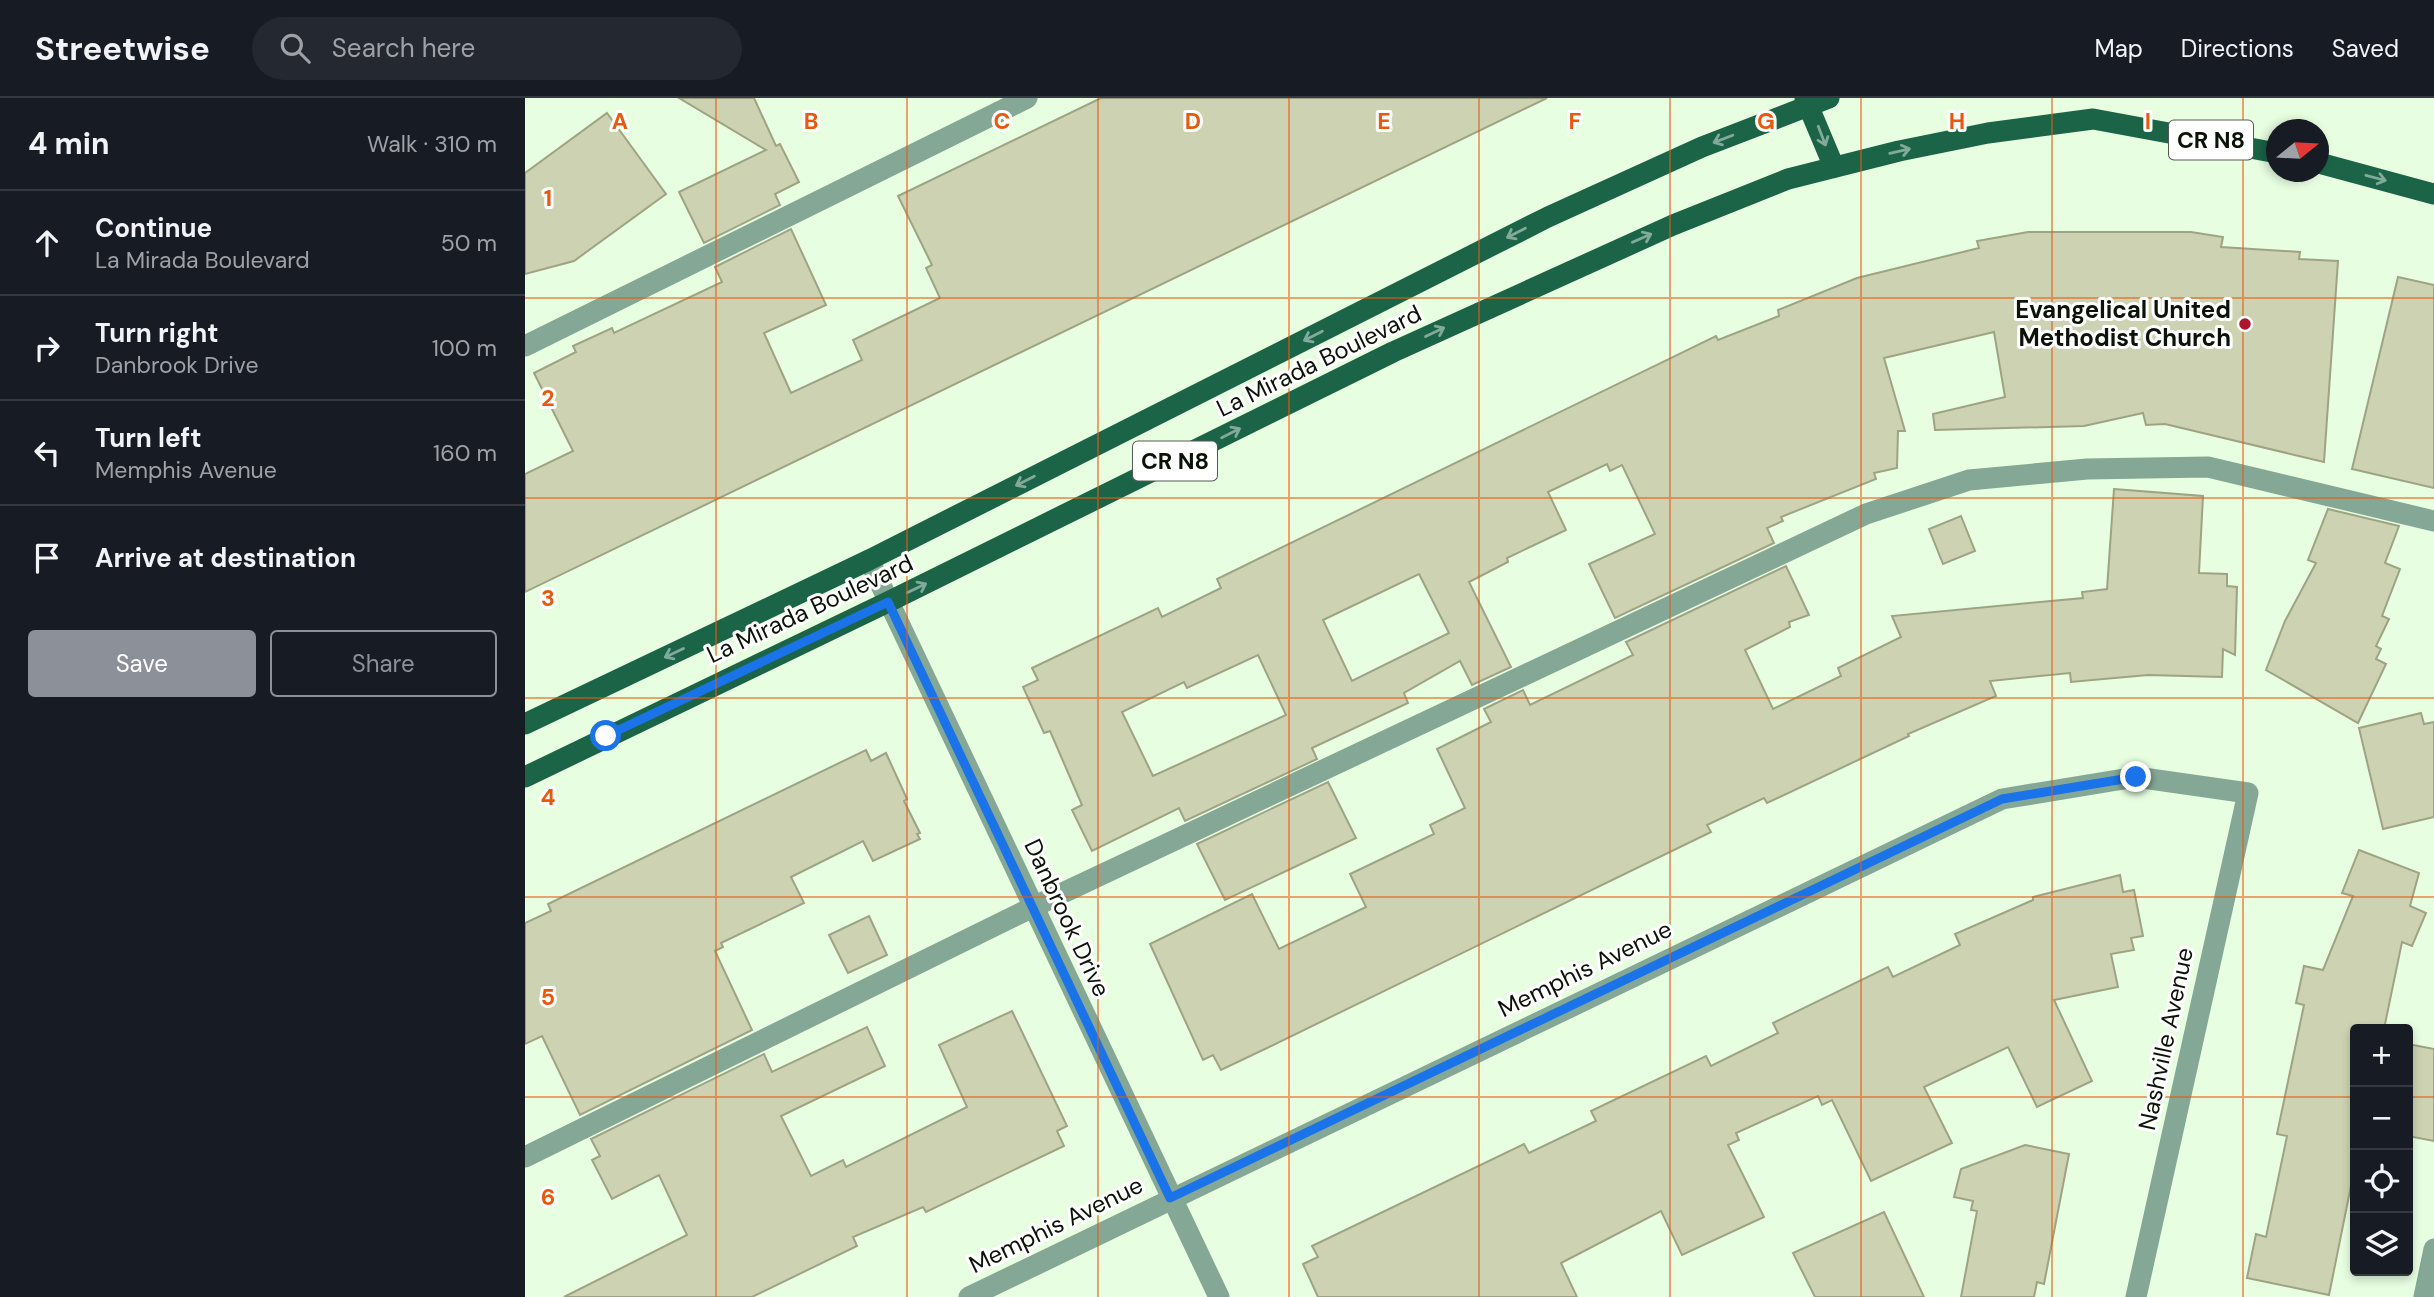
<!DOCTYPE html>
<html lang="en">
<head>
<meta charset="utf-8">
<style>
	:root { --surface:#171b24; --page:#242831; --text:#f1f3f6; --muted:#9ea1a6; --line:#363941; --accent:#8c9099 }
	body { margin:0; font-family:"DM Sans",sans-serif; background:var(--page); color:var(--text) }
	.controls { position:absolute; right:21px; bottom:21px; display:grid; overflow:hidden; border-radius:7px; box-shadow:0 4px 10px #0003 }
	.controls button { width:63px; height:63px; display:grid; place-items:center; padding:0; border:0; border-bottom:2px solid var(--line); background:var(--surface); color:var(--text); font:35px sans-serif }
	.compass { position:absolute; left:1741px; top:21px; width:63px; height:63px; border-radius:50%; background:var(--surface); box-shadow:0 4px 10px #0003; rotate:72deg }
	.stop { position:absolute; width:21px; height:21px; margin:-16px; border:5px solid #1a73e8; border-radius:50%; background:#fff }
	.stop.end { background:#1a73e8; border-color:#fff; box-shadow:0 2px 7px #0008 }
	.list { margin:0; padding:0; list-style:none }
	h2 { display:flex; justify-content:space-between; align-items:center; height:91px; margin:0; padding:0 28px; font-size:30px }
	h2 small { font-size:23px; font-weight:400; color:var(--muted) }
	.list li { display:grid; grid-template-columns:46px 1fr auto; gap:21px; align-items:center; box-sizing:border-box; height:105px; padding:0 28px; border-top:2px solid var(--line) }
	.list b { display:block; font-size:26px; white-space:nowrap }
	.list p { margin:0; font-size:23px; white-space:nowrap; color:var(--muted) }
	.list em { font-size:23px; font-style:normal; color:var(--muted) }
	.actions { display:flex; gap:14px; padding:21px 28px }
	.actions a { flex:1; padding:16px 0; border:2px solid var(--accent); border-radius:7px; text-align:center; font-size:24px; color:var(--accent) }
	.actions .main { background:var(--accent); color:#fff }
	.icon { flex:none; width:38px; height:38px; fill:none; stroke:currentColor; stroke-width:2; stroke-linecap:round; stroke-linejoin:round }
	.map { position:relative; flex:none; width:1909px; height:1199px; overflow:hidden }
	header { display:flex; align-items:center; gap:42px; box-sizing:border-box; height:98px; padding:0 35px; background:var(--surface); border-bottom:2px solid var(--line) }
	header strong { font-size:33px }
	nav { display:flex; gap:38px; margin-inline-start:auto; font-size:24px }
	.search { width:490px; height:63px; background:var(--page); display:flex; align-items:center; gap:18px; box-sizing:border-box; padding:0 24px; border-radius:38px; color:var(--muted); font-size:26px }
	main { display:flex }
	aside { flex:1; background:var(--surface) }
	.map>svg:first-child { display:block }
	.building { fill:#ccd2b2; stroke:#9ea384; stroke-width:2; fill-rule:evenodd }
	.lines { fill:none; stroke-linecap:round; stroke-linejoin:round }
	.minor { stroke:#85a795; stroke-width:21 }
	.major { stroke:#1b6447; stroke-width:21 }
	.oneway { stroke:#82aa9a }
	.route { stroke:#1a73e8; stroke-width:9 }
	.grid { fill:none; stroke:#e8590c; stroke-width:2; stroke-opacity:0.55 }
	.poi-dot { fill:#ac172e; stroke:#fff; stroke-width:2.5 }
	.labels { text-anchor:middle; stroke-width:6; stroke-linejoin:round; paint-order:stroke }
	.shield { fill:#fff; stroke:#545a53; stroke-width:2 }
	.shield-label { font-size:23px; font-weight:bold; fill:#0b1309 }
	.poi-label { font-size:24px; font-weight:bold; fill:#0b1309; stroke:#fff; text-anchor:end }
	.street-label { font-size:24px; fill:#0b1309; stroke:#fff }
	.grid-label { font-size:23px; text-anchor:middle; font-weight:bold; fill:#e8590c; stroke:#fff; stroke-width:6; stroke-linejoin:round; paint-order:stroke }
</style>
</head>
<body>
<header>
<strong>Streetwise</strong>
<div class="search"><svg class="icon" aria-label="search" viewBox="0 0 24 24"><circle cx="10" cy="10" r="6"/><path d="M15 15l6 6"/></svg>Search here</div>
<nav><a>Map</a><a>Directions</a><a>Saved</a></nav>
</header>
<main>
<aside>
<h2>4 min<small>Walk · 310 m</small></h2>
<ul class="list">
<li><svg class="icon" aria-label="ahead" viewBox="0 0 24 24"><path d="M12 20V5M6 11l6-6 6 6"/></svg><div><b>Continue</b><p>La Mirada Boulevard</p></div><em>50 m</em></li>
<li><svg class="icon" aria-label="right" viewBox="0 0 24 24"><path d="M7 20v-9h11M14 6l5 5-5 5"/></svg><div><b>Turn right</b><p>Danbrook Drive</p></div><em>100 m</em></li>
<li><svg class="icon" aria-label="left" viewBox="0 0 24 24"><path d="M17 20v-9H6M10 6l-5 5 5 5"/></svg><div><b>Turn left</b><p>Memphis Avenue</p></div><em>160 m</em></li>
<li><svg class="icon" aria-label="arrive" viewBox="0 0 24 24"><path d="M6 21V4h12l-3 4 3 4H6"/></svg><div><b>Arrive at destination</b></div></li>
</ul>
<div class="actions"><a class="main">Save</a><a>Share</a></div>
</aside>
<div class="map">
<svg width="1909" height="1199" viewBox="0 0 1909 1199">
	<rect width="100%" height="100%" fill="#e8fee1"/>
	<g class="building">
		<polygon points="154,0 229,0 251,48 255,46 274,84 250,96 255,107 179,145 154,94 241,52"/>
		<polygon points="576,0 1022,0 0,494 0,376 48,353 9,275 51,254 48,248 87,230 89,235 197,184 190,169 266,131 301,207 239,235 266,295 337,262 328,242 415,200 401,170 407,167 373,98"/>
		<polygon points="82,15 141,96 49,163 0,176 0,75"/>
		<path d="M1503 134H1666L1698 139 1696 149 1775 154 1774 161 1813 163 1799 364 1640 326 1621 327 1618 315 1559 328 1410 332 1408 316 1480 299 1469 234 1359 260 1380 333H1373L1372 370 1349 375 1351 381 1256 419 1258 423 1242 430 1249 445 1090 520 1064 466 1130 436 1097 367 1085 373 1082 366 1023 394 1041 432 982 460 983 464 944 484 986 569 947 587 935 563 879 595 883 605 787 650 792 661 660 723 654 710 567 753 547 712 557 707 525 633 519 635 498 589 513 582 507 570 633 510 637 519 696 490 692 481 1191 238 1193 242 1254 218 1253 212 1332 180 1454 150 1452 143ZM894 476 924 535 827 583 798 522ZM733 557 761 617 628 678 597 614 659 584 662 590Z"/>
		<polygon points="1873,179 1909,187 1909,390 1827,371"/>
		<polygon points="1589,391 1678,398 1674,475 1702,476 1702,488 1712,489 1710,557 1698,551 1697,579 1623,577 1546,584 1545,575 1465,583 1471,598 1383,636 1384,638 1242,705 1239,700 1182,727 1186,734 742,950 696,972 688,957 678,962 625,846 727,796 754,851 841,809 825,776 909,736 905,727 940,710 912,651 966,624 959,611 998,592 1005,607 1108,557 1101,544 1261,468 1284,517 1264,524 1265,529 1220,552 1248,611 1316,578 1313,570 1376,539 1367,518 1558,500 1557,494 1582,491"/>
		<polygon points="1803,411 1874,428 1860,465 1875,471 1857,518 1864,521 1851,548 1856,551 1851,561 1861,566 1833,625 1741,572 1760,523 1791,465 1783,462"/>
		<polygon points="1436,418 1450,453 1418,466 1404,431"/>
		<polygon points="1896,615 1899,626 1909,624 1909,719 1858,731 1834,630"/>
		<polygon points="341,652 346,663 361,655 382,701 379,703 395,735 392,736 395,741 348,763 338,743 266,779 279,805 196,845 198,849 190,853 227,932 55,1017 17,938 0,946 0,825 26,813 23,806"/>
		<polygon points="803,684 831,740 700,802 672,746"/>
		<polygon points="1834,752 1894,775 1885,808 1901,815 1887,848 1877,844 1859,931 1830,931 1830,1068 1804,1197 1722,1180 1731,1136 1741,1139 1762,1038 1752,1036 1779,907 1771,905 1779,868 1798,872 1828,798 1817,795"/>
		<polygon points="1595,777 1598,794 1609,792 1618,838 1606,840 1609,852 1586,856 1593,889 1529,902 1567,983 1512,1009 1483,949 1399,989 1427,1045 1346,1083 1307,1002 1297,1007 1293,998 1211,1035 1214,1042 1203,1047 1239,1119 1157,1157 1136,1113 1036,1165 1052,1199 793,1199 778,1166 793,1159 787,1148 999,1046 1004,1055 1071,1023 1066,1013 1181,958 1186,968 1253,935 1248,925 1363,869 1368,879 1435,847 1430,836 1508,802 1508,799"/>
		<polygon points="344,818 362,857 323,875 304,837"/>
		<polygon points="487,913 542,1028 532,1033 539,1048 401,1114 398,1109 328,1139 332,1148 227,1199 39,1199 162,1137 134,1077 87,1101 67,1062 75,1058 66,1041 239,956 247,974 342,929 360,968 256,1018 286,1078 318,1062 321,1069 442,1009 414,947"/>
		<polygon points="1883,946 1909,951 1909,1043 1883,1038"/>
		<polygon points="1500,1047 1544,1056 1519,1186 1512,1184 1509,1199 1436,1199 1452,1113 1446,1112 1448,1103 1429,1099 1436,1071"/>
		<polygon points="1359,1114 1399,1199 1290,1199 1268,1155"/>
	</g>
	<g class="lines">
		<g class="minor">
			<polyline points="0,248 502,0"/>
			<polyline points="344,462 694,1199"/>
			<polyline points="0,1059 508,809 1341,416 1444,382 1562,371 1683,369 1909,423"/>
			<polyline points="444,1199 1477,701 1611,679 1723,695 1611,1199"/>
			<polyline points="1899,1199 1909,1151"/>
		</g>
		<g class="major">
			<polyline points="1280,0 1309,69"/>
			<polyline points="1794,65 1909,96"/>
			<polyline points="0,626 344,462 1023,119 1177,49 1304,0"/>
			<polyline points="0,679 363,504 868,254 1148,127 1263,81 1374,53 1463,35 1568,21 1752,55"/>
		</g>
	</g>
	<defs><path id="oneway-shaft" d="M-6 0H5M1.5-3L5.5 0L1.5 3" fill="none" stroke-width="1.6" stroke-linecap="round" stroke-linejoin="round" transform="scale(1.75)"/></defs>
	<g class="oneway">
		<use href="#oneway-shaft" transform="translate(1297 38) rotate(69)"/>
		<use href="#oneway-shaft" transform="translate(1198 41) rotate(159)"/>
		<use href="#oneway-shaft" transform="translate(1375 53) rotate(-13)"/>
		<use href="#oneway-shaft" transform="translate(1851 80) rotate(15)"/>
		<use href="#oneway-shaft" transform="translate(991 135) rotate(153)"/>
		<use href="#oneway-shaft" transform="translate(1117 140) rotate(-24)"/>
		<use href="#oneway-shaft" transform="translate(910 234) rotate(-25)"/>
		<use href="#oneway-shaft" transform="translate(788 238) rotate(153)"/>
		<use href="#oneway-shaft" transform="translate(706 335) rotate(-27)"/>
		<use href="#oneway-shaft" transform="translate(500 383) rotate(153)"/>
		<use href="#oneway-shaft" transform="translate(392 490) rotate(-26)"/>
		<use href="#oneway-shaft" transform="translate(149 555) rotate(155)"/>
	</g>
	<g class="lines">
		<polyline class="route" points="81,638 363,504 645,1100 1477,701 1611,679"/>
	</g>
	<path class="grid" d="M191 0V1199M382 0V1199M573 0V1199M764 0V1199M954 0V1199M1145 0V1199M1336 0V1199M1527 0V1199M1718 0V1199M0 200H1909M0 400H1909M0 600H1909M0 799H1909M0 999H1830M1883 999H1909"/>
	<circle class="poi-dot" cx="1720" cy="226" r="7"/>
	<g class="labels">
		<g class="shield">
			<rect x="1644" y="22.5" width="84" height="39" rx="5"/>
			<rect x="608" y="343.5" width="84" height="39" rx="5"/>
		</g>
		<g class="shield-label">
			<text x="1686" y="50">CR N8</text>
			<text x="650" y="371">CR N8</text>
		</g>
		<g class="poi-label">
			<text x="1706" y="220">Evangelical United<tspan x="1706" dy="28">Methodist Church</tspan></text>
		</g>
		<g class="street-label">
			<text transform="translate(794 263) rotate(-26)" y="8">La Mirada Boulevard</text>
			<text transform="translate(285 511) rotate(-25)" y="8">La Mirada Boulevard</text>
			<text transform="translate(542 820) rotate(65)" y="8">Danbrook Drive</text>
			<text transform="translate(1060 871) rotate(-26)" y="8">Memphis Avenue</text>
			<text transform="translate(1641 941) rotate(-78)" y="8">Nashville Avenue</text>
			<text transform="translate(531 1127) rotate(-26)" y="8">Memphis Avenue</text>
		</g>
	</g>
	<g class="grid-label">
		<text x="95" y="31">A</text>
		<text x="286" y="31">B</text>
		<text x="477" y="31">C</text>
		<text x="668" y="31">D</text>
		<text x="859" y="31">E</text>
		<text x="1050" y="31">F</text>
		<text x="1241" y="31">G</text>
		<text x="1432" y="31">H</text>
		<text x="1623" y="31">I</text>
		<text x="23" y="108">1</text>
		<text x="23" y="308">2</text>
		<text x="23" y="508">3</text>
		<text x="23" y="707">4</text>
		<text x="23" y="907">5</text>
		<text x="23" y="1107">6</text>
	</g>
</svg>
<div class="controls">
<button>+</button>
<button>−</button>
<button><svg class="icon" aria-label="locate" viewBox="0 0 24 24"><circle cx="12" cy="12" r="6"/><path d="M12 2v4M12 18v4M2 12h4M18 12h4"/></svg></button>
<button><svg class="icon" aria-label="layers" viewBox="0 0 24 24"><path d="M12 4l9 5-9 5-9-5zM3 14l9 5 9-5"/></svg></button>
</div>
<svg class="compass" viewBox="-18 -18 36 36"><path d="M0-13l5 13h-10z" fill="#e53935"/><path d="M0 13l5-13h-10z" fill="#9ea1a6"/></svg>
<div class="stop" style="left:81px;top:638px"></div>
<div class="stop end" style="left:1611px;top:679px"></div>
</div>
</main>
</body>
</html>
